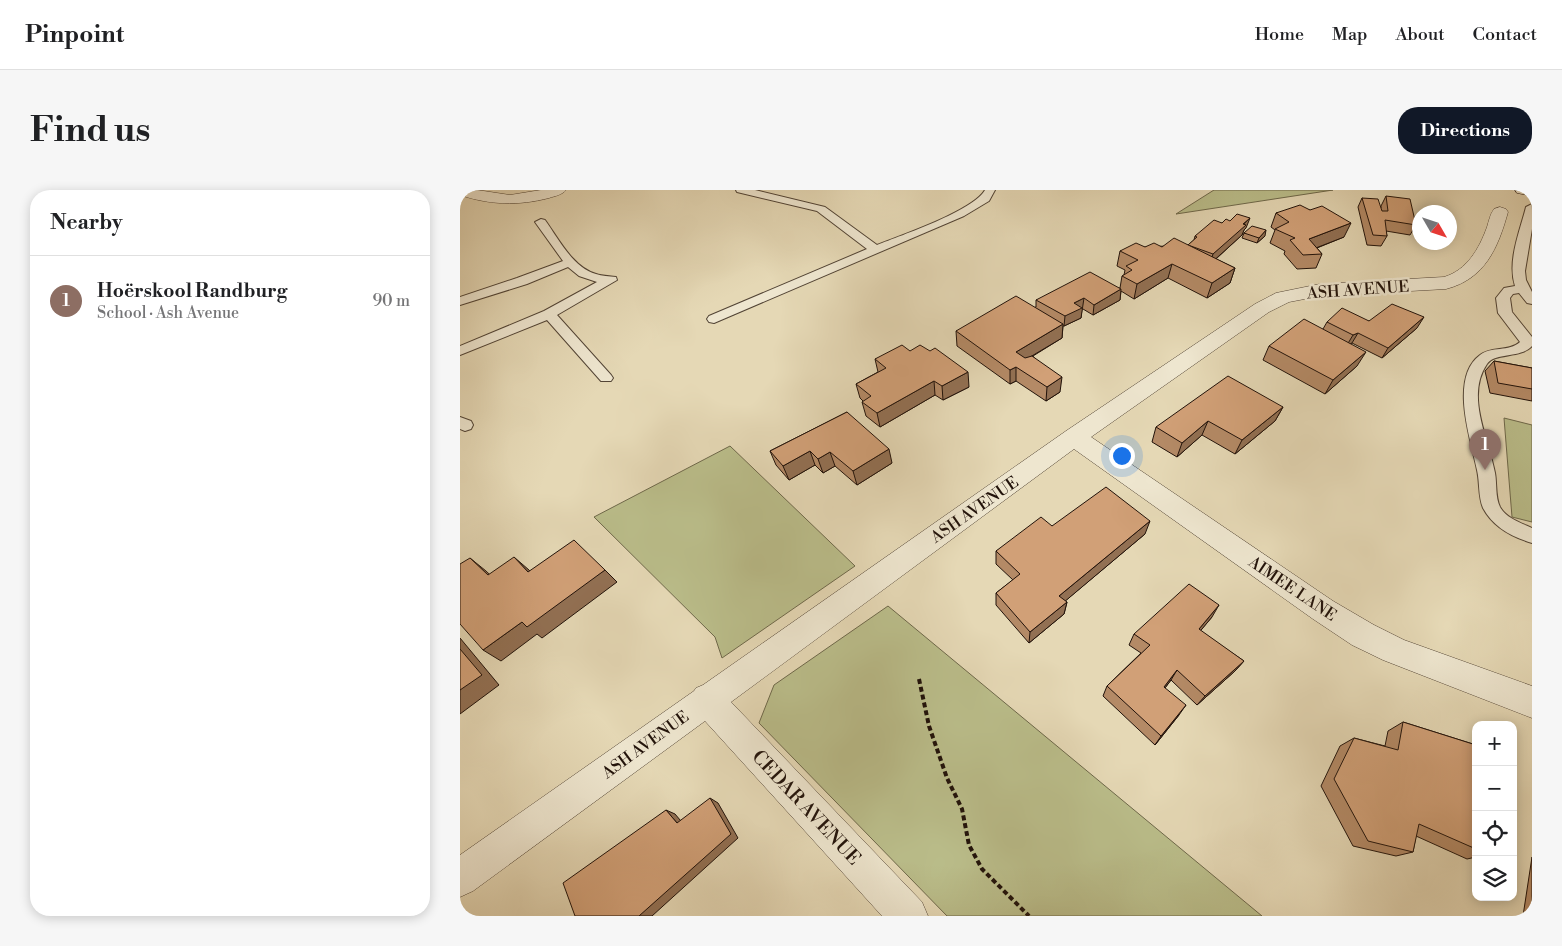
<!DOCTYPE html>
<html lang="en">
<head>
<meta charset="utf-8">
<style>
	:root { --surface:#fff; --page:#f6f6f6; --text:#202124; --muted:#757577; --line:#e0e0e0; --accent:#111827 }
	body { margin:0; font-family:"Libre Bodoni",serif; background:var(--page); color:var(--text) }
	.controls { position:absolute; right:15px; bottom:15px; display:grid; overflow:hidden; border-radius:10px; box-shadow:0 2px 12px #0003 }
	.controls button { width:45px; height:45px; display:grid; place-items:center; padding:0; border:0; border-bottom:1px solid var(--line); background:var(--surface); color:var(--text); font:25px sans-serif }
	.compass { position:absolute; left:952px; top:15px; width:45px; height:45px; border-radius:50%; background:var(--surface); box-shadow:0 2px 12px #0003; rotate:129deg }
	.you { position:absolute; left:661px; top:265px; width:18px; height:18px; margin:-12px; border:4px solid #fff; border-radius:50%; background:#1a73e8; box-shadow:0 0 0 8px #1a73e833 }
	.badge { display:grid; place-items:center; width:32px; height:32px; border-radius:50%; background:var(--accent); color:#fff; font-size:16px; font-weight:700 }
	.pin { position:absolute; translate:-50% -41px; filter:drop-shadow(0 1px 2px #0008) }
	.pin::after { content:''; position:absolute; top:26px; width:18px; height:15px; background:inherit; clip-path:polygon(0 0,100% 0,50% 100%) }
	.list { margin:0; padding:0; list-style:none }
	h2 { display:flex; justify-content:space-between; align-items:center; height:65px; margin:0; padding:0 20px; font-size:21px }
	h2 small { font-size:16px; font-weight:400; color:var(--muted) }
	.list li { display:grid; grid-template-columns:32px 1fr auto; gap:15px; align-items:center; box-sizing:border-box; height:90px; padding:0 20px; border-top:1px solid var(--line) }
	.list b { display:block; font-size:19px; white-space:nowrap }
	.list p { margin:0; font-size:16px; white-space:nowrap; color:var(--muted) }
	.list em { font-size:16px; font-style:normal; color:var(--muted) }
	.icon { flex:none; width:28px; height:28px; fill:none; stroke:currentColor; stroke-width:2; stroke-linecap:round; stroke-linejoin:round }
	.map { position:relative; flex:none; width:1072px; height:726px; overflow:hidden; border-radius:20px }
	header { display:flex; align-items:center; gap:30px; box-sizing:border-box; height:70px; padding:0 25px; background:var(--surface); border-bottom:1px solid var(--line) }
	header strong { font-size:24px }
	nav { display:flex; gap:28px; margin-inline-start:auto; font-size:18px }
	.intro { display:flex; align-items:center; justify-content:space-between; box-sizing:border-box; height:120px; padding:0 30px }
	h1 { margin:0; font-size:35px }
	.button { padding:12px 22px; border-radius:20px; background:var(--accent); color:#fff; font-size:18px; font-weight:700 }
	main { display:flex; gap:30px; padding:0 30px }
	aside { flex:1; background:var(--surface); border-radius:20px; box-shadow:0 2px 12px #0003 }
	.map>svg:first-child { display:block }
	.green { fill:#babd8a; stroke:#6e684a }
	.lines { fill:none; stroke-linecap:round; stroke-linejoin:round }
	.service-casing { stroke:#524435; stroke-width:2 }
	.minor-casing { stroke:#524435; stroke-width:1 }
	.secondary-casing { stroke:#21120a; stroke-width:1 }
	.path { stroke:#21120a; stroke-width:4; stroke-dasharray:5 3; stroke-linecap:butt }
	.service { fill:#eee6cf; fill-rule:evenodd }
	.minor { fill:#eee6cf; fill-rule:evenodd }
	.secondary { fill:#eee6cf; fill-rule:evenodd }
	.wall { fill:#b48a66; stroke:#21120a }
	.shaded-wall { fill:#927053; stroke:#21120a }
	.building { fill:#d1a077; stroke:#21120a }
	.labels { text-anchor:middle; stroke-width:5; stroke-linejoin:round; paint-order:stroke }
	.street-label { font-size:16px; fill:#21120a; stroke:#eee6cf }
	.near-street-label { font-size:19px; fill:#21120a; stroke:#eee6cf }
</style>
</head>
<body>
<header>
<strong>Pinpoint</strong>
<nav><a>Home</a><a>Map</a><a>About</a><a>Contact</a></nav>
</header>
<div class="intro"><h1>Find us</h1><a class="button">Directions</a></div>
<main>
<aside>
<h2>Nearby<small></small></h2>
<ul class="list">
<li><span class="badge" style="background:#8d6e63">1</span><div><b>Hoërskool Randburg</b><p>School · Ash Avenue</p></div><em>90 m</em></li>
</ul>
</aside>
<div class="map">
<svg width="1072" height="726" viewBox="0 0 1072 726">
	<rect width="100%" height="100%" fill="#e5d8b5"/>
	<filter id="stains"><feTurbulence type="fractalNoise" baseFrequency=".004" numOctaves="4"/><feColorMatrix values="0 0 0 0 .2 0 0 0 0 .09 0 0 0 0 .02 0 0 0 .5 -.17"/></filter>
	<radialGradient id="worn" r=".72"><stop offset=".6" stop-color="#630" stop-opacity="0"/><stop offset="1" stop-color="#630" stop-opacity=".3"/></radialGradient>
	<g class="green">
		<polygon points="754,0 873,0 716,24"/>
		<polygon points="1044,228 1072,235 1072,332 1052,327"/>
		<polygon points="270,256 395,376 262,468 255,447 134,327"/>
		<polygon points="428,416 802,726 487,726 299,533 314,495"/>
	</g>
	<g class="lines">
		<defs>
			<g id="service">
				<path d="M276 0H295L365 17 417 55C442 45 513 21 525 0H535L529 11 504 26 254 133 249 132 247 129 249 126 407 59 357 21 277 2Z"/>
				<path d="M1072 14V39L1065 81 1066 90 1072 102V114L1067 113 1059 103 1053 104 1050 108 1052 122 1072 147V156C1060 169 1035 162 1027 174 1005 206 1029 250 1035 283 1037 293 1035 307 1040 317 1046 328 1061 333 1072 338V353C1052 347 1033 337 1023 318 1018 306 1020 293 1017 280 1011 250 989 188 1020 165 1031 156 1049 162 1060 152L1038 123 1036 108 1044 98 1055 96C1047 71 1060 41 1066 17Z"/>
				<path d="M81 29 85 30C98 48 113 78 136 84 142 86 149 86 156 87L157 90 97 125 151 185 153 188 151 191H141L87 130 0 165V156L84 121 137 92 119 86 108 77 67 94 0 115V107L57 88 103 71 75 32Z"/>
				<polygon points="0,227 11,231 13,235 11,239 5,241 0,239"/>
			</g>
			<g id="minor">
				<path d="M0 0H17L50 5 81 0H106C102 5 95 6 89 8 58 16 30 15 0 5Z"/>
				<path d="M1040 17 1046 19 1048 22C1038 58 1025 89 986 99L860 106 829 112 809 122 631 247 873 411 914 435 944 450 1072 496V528L923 470 892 455 853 429 614 259 271 512 462 712 468 726H422L245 531 13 701 0 707V665L234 501 236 498 243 495 606 241 795 114 816 103 860 94 984 87C1007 80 1019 59 1027 37 1029 31 1030 24 1034 19Z"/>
			</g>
			<polygon id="secondary" points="1055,0 1072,0 1072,6 1057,3"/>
		</defs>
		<use href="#service" class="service-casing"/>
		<use href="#minor" class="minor-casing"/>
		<use href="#secondary" class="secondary-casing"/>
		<polyline class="path" points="459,489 469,536 487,588 502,619 509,655 522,679 569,726"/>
		<use href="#service" class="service"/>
		<use href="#minor" class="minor"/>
		<use href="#secondary" class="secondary"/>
	</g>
	<g class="wall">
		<polygon points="926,6 956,35 950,45 926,41 927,46 921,56 907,55 898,17 902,8 921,18 921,16"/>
		<polygon points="850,20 884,47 857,58 862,64 856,78 837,79 824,64 825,61 810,53 815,40 811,37 816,23"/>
		<polygon points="762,33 786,38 784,40 782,45 756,69 775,78 770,93 747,108 708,88 674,109 661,101 660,110 633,125 623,119 622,119 621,128 604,136 603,136 602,148 573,166 600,202 586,211 556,191 550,194 497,156 496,141 576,117 576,110 660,98 662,86 664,85 665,80 657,76 660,61 685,57 728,55 734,50 735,46"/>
		<polygon points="784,43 805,46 797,53 782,48"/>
		<polygon points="909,131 957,138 922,168 892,153 890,154 897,176 865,204 803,170 809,156 863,139 867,132"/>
		<polygon points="450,161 509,197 483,210 475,205 420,237 406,226 402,212 403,211 400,208 396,194 418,182 415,169"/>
		<polygon points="1034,171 1072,178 1072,211 1030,203 1025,181"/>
		<polygon points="823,217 815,231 775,264 742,245 717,267 692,252 696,237"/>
		<polygon points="387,222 432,273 397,295 375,276 363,283 355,275 329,290 316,275 310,261"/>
		<polygon points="592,336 685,344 605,411 607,412 604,424 569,453 536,415 536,403 553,390 536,374 536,361"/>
		<polygon points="752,427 740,441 784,471 775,481 737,515 711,490 705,498 719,525 695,555 643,506 647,496 681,463 669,455 674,444"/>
		<polygon points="943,532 1016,555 1016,667 1007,669 956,646 953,662 936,666 893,656 861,596 880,556 894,548 925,556 928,541"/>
		<polygon points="1072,667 1072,726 1063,726"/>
	</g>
	<g class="shaded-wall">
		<polygon points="790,28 786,38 784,40 782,45 750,74 753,64"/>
		<polygon points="891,33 884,47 843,63 849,49"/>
		<polygon points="806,40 805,46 797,53 799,48"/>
		<polygon points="712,74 708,88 674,109 677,94"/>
		<polygon points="775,78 770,93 747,108 752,93"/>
		<polygon points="661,99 660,110 633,125 634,115"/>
		<polygon points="624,108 621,128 604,136 605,126 614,113"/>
		<polygon points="964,127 957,138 922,168 928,158"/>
		<polygon points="603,134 602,148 555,176 556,162"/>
		<polygon points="898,143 892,153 887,155 893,145"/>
		<polygon points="906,162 897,176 865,204 873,190"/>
		<polygon points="556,177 556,191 550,194 550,180"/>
		<polygon points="508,182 509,197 483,210 482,196"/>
		<polygon points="602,187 600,202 586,211 587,197"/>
		<polygon points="474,191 475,205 420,237 417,223"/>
		<polygon points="823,217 815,231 775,264 782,250"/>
		<polygon points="748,231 742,245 717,267 722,253"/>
		<polygon points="429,259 432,273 397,295 393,281"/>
		<polygon points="350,261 355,275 329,290 323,276"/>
		<polygon points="370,262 375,276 363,283 358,269"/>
		<polygon points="690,331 685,344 597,418 599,406"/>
		<polygon points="54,367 69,380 83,394 68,382"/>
		<polygon points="10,368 26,381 43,397 28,385"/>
		<polygon points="145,380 157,392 82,448 77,444 41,471 23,460 62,432"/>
		<polygon points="607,412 604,424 569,453 570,442"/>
		<polygon points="759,415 752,427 732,451 739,439"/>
		<polygon points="0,448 39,495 0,524"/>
		<polygon points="784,471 775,481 737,515 745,506"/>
		<polygon points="717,480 711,490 698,507 704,497"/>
		<polygon points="726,515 719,525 695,555 701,546"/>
		<polygon points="250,608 258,613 278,648 192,726 179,726"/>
		<polygon points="206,620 215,624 226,637 217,633"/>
	</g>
	<g class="building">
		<polygon points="926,6 950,9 956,35 925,30 927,46 913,45 902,8 918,9 922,21 928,21"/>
		<polygon points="840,15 850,20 862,16 891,33 849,49 862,64 843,65 830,50 835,48 815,39 829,32 816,23"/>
		<polygon points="777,24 790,28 783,34 786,35 753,64 728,55 737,47 735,46 754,30 762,33 766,29 770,31"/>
		<polygon points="792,36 806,40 799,48 784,43"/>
		<polygon points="714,48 775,78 752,93 712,74 677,94 662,86 672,80 666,76 678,70 660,61 676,53 685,57 694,53 702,57"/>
		<polygon points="630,82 661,99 634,115 624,108 614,113 622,118 605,126 576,110"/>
		<polygon points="556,106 603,134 556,162 565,168 572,166 602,187 587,197 556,177 550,180 496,141"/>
		<polygon points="932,114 964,127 928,158 898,143 893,145 867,132 882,118 909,131"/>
		<polygon points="844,129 906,162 873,190 809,156"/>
		<polygon points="442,155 450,161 460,155 470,161 475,158 508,182 482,196 474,191 417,223 402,212 411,206 396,194 426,178 415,169"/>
		<polygon points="1034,171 1072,178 1072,199 1038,193"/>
		<polygon points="768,186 823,217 782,250 748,231 722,253 696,237"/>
		<polygon points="387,222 429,259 393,281 370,262 358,269 350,261 323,276 310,261"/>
		<polygon points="646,297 690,331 599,406 607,412 570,442 536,403 560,384 536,361 581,327 592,336"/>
		<polygon points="114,350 145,380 67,437 62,432 23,460 0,434 0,374 10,368 28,385 54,367 68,382"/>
		<polygon points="729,394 759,415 739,439 784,471 745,506 717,480 704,497 726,515 701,546 647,496 690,455 674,444"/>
		<polygon points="0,459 22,485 0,500"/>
		<polygon points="943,532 1016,555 1016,659 959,634 953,662 908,651 874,589 894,548 938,560"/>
		<polygon points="250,608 271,644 179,726 115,726 103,693 206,620 217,633"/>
	</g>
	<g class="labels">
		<g class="street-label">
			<text transform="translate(898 99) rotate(-4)" y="6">ASH AVENUE</text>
			<text transform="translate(514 319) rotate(-35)" y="6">ASH AVENUE</text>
			<text transform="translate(833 398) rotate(34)" y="6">AIMEE LANE</text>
			<text transform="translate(185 554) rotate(-36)" y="6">ASH AVENUE</text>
		</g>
		<g class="near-street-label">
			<text transform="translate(347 617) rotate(47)" y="7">CEDAR AVENUE</text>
		</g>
	</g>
	<rect width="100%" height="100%" filter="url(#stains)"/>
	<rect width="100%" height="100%" fill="url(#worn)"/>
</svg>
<div class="controls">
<button>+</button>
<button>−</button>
<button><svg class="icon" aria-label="locate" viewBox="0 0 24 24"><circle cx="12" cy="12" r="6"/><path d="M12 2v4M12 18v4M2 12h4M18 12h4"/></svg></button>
<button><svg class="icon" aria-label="layers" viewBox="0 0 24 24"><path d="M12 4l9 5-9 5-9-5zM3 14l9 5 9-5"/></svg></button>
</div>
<svg class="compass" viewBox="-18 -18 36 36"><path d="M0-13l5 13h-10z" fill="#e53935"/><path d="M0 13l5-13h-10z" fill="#757577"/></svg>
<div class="you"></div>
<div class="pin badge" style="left:1025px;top:280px;background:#8d6e63">1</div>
</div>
</main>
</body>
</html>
